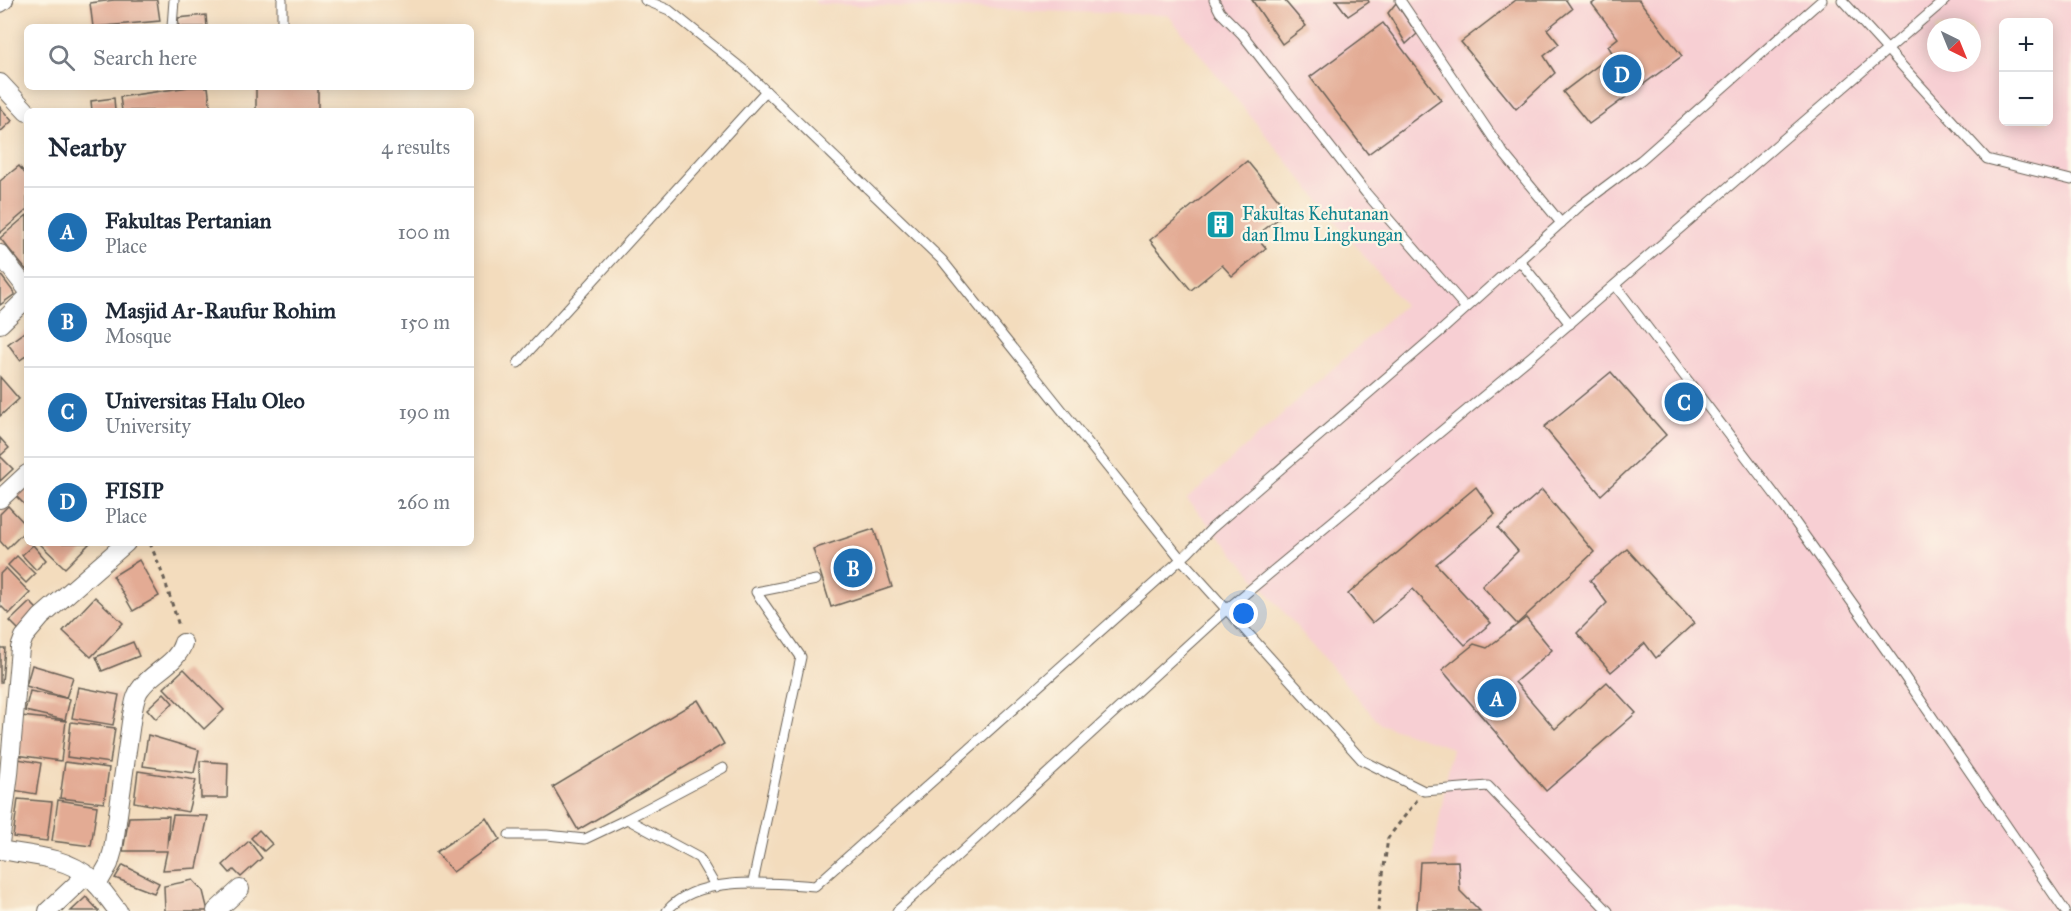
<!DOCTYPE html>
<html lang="en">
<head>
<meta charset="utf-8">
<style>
	:root { --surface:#fff; --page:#f2f2f3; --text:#1f2937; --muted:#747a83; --line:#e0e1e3; --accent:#1f6fb2 }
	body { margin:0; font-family:"IM FELL Great Primer",serif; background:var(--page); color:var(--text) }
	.controls { position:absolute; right:18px; top:18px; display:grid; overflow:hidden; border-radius:9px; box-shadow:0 3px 15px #0003 }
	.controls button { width:54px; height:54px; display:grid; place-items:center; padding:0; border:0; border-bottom:2px solid var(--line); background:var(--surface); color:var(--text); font:30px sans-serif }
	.compass { position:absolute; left:1927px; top:18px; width:54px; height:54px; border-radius:50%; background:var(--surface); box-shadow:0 3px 15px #0003; rotate:137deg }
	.you { position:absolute; left:1244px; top:614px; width:21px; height:21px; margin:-15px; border:4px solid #fff; border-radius:50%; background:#1a73e8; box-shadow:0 0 0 9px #1a73e833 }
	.badge { display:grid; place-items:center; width:39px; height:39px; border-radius:50%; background:var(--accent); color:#fff; font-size:20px; font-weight:700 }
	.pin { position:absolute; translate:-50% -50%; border:3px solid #fff; box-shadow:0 2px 6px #0006 }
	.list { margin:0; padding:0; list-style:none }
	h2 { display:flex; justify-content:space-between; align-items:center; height:78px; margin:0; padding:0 24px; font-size:26px }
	h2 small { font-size:20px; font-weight:400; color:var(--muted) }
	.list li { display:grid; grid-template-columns:39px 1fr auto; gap:18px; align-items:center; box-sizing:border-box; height:90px; padding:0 24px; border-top:2px solid var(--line) }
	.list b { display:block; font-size:22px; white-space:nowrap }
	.list p { margin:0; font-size:20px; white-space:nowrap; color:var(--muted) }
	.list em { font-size:20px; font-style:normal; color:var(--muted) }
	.icon { flex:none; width:33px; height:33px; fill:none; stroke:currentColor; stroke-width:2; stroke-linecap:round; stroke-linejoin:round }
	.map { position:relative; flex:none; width:2071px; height:911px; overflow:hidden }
	.search { position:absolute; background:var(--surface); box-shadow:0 3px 15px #0003; left:24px; top:24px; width:450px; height:66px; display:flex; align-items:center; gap:15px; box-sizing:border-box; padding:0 21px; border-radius:9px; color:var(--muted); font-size:22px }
	.panel { position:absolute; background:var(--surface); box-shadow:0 3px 15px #0003; left:24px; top:108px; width:450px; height:438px; border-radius:9px }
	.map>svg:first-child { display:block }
	.built { fill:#f7cfd3; fill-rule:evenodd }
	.building { fill:#e3ab94 }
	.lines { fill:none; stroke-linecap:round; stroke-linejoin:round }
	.lane-casing { stroke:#675f54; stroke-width:11 }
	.street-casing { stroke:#675f54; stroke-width:20 }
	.path { stroke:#675f54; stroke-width:3; stroke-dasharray:4.5 4.5; stroke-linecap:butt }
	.lane { stroke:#fff; stroke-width:9 }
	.street { stroke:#fff; stroke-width:18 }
	.labels { text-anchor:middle; stroke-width:4.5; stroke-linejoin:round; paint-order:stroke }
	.culture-label { font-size:18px; fill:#0d838f; stroke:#fcf5e5; text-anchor:start }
</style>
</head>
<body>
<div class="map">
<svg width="2071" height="911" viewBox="0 0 2071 911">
	<rect width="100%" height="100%" fill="#fcf5e5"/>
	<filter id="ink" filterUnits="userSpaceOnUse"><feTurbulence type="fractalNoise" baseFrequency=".0167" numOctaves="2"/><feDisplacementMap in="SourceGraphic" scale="12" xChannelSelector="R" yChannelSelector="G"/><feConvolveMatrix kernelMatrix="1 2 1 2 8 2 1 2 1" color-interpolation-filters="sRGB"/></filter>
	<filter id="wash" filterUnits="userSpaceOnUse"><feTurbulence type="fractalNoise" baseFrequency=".008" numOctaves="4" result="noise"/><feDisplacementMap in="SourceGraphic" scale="24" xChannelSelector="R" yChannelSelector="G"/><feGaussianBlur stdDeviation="1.35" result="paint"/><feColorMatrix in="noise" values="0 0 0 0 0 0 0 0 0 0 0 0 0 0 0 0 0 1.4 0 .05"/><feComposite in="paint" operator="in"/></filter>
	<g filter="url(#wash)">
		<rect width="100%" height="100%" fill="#f3dcbd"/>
		<path class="built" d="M814 0H2071V911H1423L1452 748 1380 724 1187 499 1404 305 1168 15 817 4ZM2004 22H2048V122H2004ZM1936 27H1972V63H1936Z"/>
		<g id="blocks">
			<g class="building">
				<polygon points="114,0 157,0 160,21 93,27 90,3"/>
				<polygon points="1252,0 1284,0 1306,26 1282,44"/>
				<polygon points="1336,0 1368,0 1369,2 1348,16"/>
				<polygon points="1516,0 1566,0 1572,9 1547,29 1559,44 1544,56 1555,73 1516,109 1461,42"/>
				<polygon points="1597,0 1639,0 1682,56 1589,124 1563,92 1613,54 1608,46 1618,38 1592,4"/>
				<polygon points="1396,3 1417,34 1406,44 1388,13"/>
				<polygon points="206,15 207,27 179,27 178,18"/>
				<polygon points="1383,23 1441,100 1368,154 1310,77"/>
				<polygon points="189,87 208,87 211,111 122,111 120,97"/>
				<rect x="256" y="87" width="62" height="24"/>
				<polygon points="114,98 115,111 92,111 91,101"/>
				<polygon points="0,107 12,121 0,132"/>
				<polygon points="1247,161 1288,211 1256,236 1266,248 1232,276 1222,265 1191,290 1150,240"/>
				<polygon points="19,166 27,176 27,210 0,233 0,181"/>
				<polygon points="27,215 27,271 0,238"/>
				<polygon points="0,274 15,294 0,305"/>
				<polygon points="27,330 27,355 20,360 8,344"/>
				<polygon points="1611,372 1666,435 1601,495 1544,427"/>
				<polygon points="0,377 19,399 0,416"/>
				<polygon points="0,438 9,448 0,456 13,469 0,481"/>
				<polygon points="27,482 27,507 14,494"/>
				<polygon points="1476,487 1495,514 1436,564 1491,623 1465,645 1413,589 1372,623 1348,594"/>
				<polygon points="1542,490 1594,552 1517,624 1482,586 1518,551 1498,528"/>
				<polygon points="8,506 27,526 27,529 7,549 0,541 0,514"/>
				<polygon points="874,529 892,587 831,607 813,549"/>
				<polygon points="39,543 90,543 65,568"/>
				<polygon points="33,545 46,560 36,570 22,555"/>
				<polygon points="1627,549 1694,623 1656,658 1645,643 1611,672 1577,633 1607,603 1590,580"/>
				<polygon points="17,556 35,574 26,583 8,565"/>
				<polygon points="139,560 159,596 133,611 113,576"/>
				<polygon points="6,568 30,593 9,614 0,605 0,574"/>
				<polygon points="95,597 123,623 91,657 63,631"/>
				<polygon points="30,602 40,612 20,631 10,621"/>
				<polygon points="1526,618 1552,650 1515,682 1555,729 1607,682 1636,713 1546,791 1442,670 1474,644 1487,648"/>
				<polygon points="133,642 139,656 102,671 96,657"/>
				<polygon points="0,648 5,648 2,682 0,682"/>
				<polygon points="32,665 73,677 66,698 26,686"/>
				<polygon points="184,669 224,710 204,729 164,688"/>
				<polygon points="78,687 119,695 113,725 72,718"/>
				<polygon points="30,691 70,699 65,720 25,711"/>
				<polygon points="164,693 173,703 156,719 147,709"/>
				<polygon points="698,700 724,744 578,830 553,787"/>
				<polygon points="21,716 66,721 61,761 16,755"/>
				<polygon points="71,722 115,728 110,763 67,757"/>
				<polygon points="148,735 199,750 194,773 143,766"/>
				<polygon points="18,759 41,763 36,794 13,790"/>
				<polygon points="200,761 228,763 227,798 201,798"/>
				<polygon points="65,762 109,768 104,803 60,798"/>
				<polygon points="138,771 196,780 188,812 134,802"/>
				<polygon points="18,799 52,802 47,841 13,837"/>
				<polygon points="58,800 97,806 91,846 52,841"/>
				<polygon points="173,815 208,816 197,868 163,870 167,851 123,851 129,817 169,816 167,848"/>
				<polygon points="487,818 500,839 453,872 436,852"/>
				<polygon points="259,830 272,844 264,851 251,838"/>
				<polygon points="249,841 262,858 241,877 234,870 230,873 223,865"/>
				<polygon points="1458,861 1460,891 1480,911 1419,911 1417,909 1420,862"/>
				<polygon points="123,865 159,883 154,893 115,878"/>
				<polygon points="193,880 203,891 208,911 165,911 164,886"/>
				<polygon points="86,897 99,911 71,911"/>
			</g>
		</g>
	</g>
	<g filter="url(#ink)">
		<use href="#blocks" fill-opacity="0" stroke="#675f54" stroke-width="1.5"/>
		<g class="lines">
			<defs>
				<g id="lane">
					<polyline points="645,0 669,10 745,71 942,260 1181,559 1362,760 1424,791 1488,786 1608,911"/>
					<polyline points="1214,0 1220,12 1242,34 1366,193 1466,308"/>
					<polyline points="1400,0 1504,154 1561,223"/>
					<polyline points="1842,0 1987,159 2071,180"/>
					<polyline points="172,27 174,0"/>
					<polyline points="282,27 282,0"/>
					<polyline points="1519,260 1570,324"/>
					<polyline points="1615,285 1785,508 1900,670 2065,911"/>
					<polyline points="518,363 766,91"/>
					<polyline points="509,835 547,835 585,839 627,819"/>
					<polyline points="753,882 801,657 756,592 816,580"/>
					<polyline points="716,887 699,858 627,819 723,768"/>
					<path d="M667 911C696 874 774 883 815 886L1188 553 1212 528 1443 329 1581 205 1641 160 1822 0"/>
					<polyline points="897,911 1227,609 1532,356 1945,0"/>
				</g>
				<g id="street">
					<polyline points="0,3 4,0"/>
					<polyline points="0,83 27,112"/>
					<polyline points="0,254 27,289"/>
					<polyline points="0,324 27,298"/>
					<polyline points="0,499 27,474"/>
					<polyline points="0,843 9,774 20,648 24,637 41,617 126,543"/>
					<path d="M0 850C28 855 68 857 90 878 101 887 109 900 118 911"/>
					<path d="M97 885 109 864 113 850 132 715C134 706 135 695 141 688 153 671 177 664 183 643"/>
					<polyline points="48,911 80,881 89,876"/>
					<polyline points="216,911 240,889"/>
				</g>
			</defs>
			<use href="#lane" class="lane-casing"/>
			<use href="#street" class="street-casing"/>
			<g class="path">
				<polyline points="150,543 164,578 179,626"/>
				<polyline points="1378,911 1388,838 1417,800"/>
			</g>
			<use href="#lane" class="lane"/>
			<use href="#street" class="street"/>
		</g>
	</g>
	<defs>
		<symbol id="building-square" viewBox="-11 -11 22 22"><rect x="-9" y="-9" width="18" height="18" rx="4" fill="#0f9aa8" stroke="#fcf5e5"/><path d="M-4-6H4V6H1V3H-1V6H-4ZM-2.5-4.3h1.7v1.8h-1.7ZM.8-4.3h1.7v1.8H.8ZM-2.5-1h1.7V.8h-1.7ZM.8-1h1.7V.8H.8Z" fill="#fff"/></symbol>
	</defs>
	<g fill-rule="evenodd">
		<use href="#building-square" x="1204" y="208" width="33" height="33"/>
	</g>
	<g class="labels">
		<g class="culture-label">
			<text x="1242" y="220">Fakultas Kehutanan<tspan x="1242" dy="21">dan Ilmu Lingkungan</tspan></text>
		</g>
	</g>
</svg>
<div class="controls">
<button>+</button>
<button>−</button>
</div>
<svg class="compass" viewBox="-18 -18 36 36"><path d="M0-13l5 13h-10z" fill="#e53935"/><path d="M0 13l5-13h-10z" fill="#747a83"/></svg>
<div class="you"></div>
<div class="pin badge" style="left:1497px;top:698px">A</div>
<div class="pin badge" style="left:853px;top:568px">B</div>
<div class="pin badge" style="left:1684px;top:402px">C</div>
<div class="pin badge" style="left:1622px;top:74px">D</div>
<div class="search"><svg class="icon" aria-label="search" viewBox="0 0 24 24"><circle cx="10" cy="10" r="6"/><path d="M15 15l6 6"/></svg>Search here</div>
<section class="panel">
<h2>Nearby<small>4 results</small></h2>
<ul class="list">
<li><span class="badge">A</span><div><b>Fakultas Pertanian</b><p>Place</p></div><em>100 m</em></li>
<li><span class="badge">B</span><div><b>Masjid Ar-Raufur Rohim</b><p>Mosque</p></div><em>150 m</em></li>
<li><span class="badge">C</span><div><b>Universitas Halu Oleo</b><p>University</p></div><em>190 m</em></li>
<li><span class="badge">D</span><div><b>FISIP</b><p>Place</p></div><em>260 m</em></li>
</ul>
</section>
</div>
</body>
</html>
